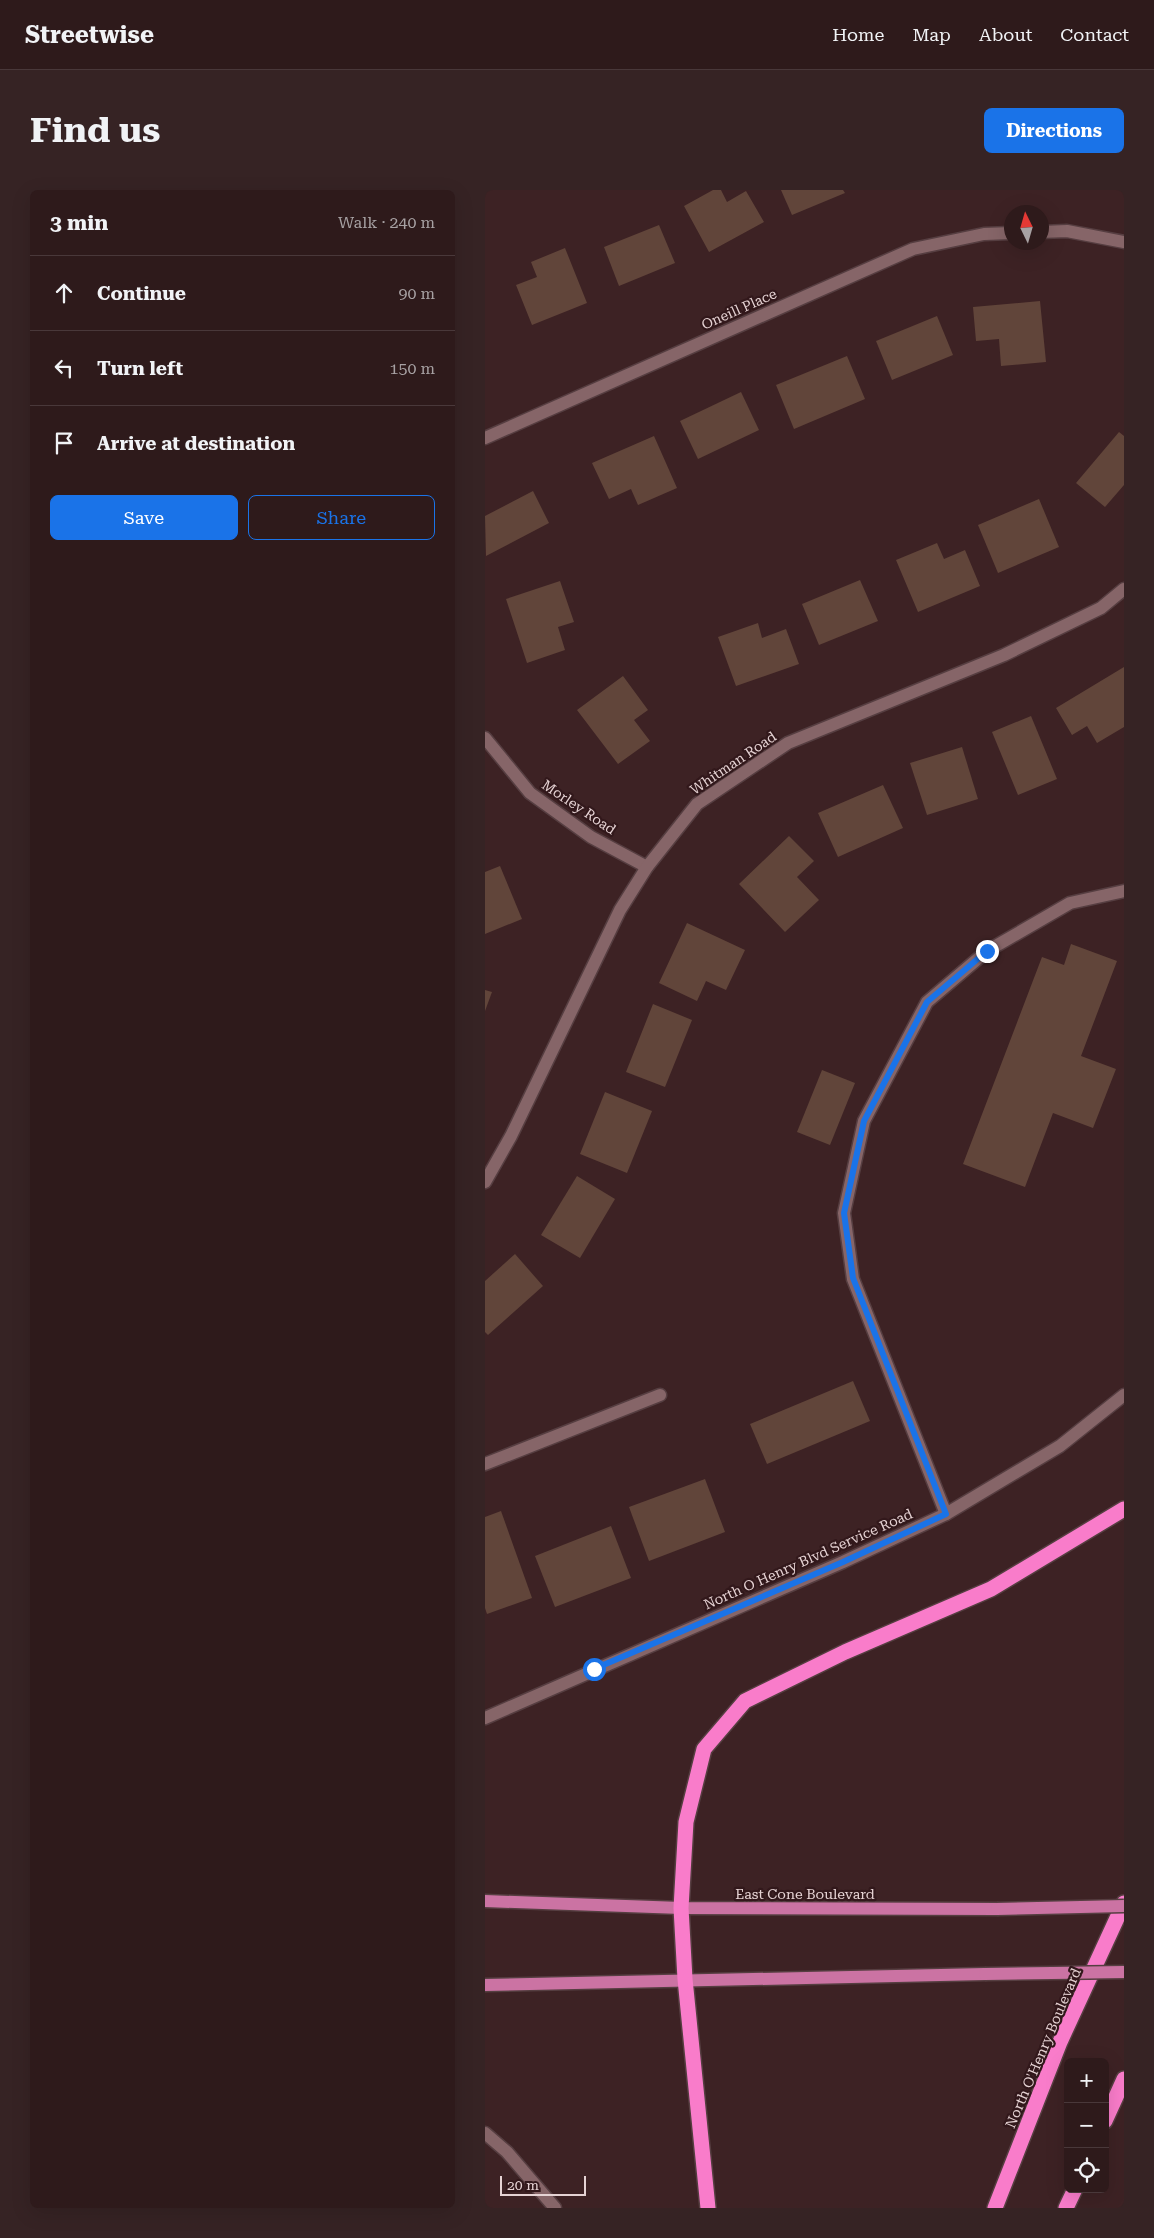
<!DOCTYPE html>
<html lang="en">
<head>
<meta charset="utf-8">
<style>
	:root { --surface:#2e1a1b; --page:#362324; --text:#f1f3f6; --muted:#a7a1a3; --line:#49383a; --accent:#1a73e8 }
	body { margin:0; font-family:"Roboto Serif",serif; background:var(--page); color:var(--text) }
	.controls { position:absolute; right:15px; bottom:15px; display:grid; overflow:hidden; border-radius:8px; box-shadow:0 5px 20px #0002 }
	.controls button { width:45px; height:45px; display:grid; place-items:center; padding:0; border:0; border-bottom:1px solid var(--line); background:var(--surface); color:var(--text); font:25px sans-serif }
	.compass { position:absolute; left:519px; top:15px; width:45px; height:45px; border-radius:50%; background:var(--surface); box-shadow:0 5px 20px #0002; rotate:355deg }
	.scale { position:absolute; left:15px; bottom:12px; width:86px; box-sizing:border-box; padding-left:5px; border:2px solid #e6d3d4; border-top:0; font-size:14px; line-height:18px; white-space:nowrap; color:#e6d3d4; -webkit-text-stroke:4px #32181b; paint-order:stroke }
	.stop { position:absolute; width:15px; height:15px; margin:-11px; border:4px solid #1a73e8; border-radius:50%; background:#fff }
	.stop.end { background:#1a73e8; border-color:#fff; box-shadow:0 1px 5px #0008 }
	.list { margin:0; padding:0; list-style:none }
	h2 { display:flex; justify-content:space-between; align-items:center; height:65px; margin:0; padding:0 20px; font-size:21px }
	h2 small { font-size:16px; font-weight:400; color:var(--muted) }
	.list li { display:grid; grid-template-columns:32px 1fr auto; gap:15px; align-items:center; box-sizing:border-box; height:75px; padding:0 20px; border-top:1px solid var(--line) }
	.list b { display:block; font-size:19px; white-space:nowrap }
	.list em { font-size:16px; font-style:normal; color:var(--muted) }
	.actions { display:flex; gap:10px; padding:15px 20px }
	.actions a { flex:1; padding:11px 0; border:1px solid var(--accent); border-radius:8px; text-align:center; font-size:18px; color:var(--accent) }
	.actions .main { background:var(--accent); color:#fff }
	.icon { flex:none; width:28px; height:28px; fill:none; stroke:currentColor; stroke-width:2; stroke-linecap:round; stroke-linejoin:round }
	.map { position:relative; flex:none; width:639px; height:2018px; overflow:hidden; border-radius:8px }
	header { display:flex; align-items:center; gap:30px; box-sizing:border-box; height:70px; padding:0 25px; background:var(--surface); border-bottom:1px solid var(--line) }
	header strong { font-size:24px }
	nav { display:flex; gap:28px; margin-inline-start:auto; font-size:18px }
	.intro { display:flex; align-items:center; justify-content:space-between; box-sizing:border-box; height:120px; padding:0 30px }
	h1 { margin:0; font-size:35px }
	.button { padding:12px 22px; border-radius:8px; background:var(--accent); color:#fff; font-size:18px; font-weight:700 }
	main { display:flex; gap:30px; padding:0 30px }
	aside { flex:1; background:var(--surface); border-radius:8px; box-shadow:0 5px 20px #0002 }
	.map>svg:first-child { display:block }
	.building { fill:#61453a }
	.lines { fill:none; stroke-linecap:round; stroke-linejoin:round }
	.service-casing { stroke:#563e41; stroke-width:15 }
	.minor-casing { stroke:#563e41; stroke-width:15 }
	.primary-casing { stroke:#563e41; stroke-width:15 }
	.motorway-casing { stroke:#563e41; stroke-width:18 }
	.service { stroke:#866568; stroke-width:12 }
	.minor { stroke:#866568; stroke-width:12 }
	.primary { stroke:#cb73a3; stroke-width:12 }
	.motorway { stroke:#f97cca; stroke-width:15 }
	.primary-bridge-casing { stroke:#563e41; stroke-width:15; stroke-linecap:butt }
	.primary-bridge { stroke:#cb73a3; stroke-width:12 }
	.route { stroke:#1a73e8; stroke-width:6 }
	.labels { text-anchor:middle; stroke-width:4.5; stroke-linejoin:round; paint-order:stroke }
	.street-label { font-size:14px; fill:#e6d3d4; stroke:#32181b }
</style>
</head>
<body>
<header>
<strong>Streetwise</strong>
<nav><a>Home</a><a>Map</a><a>About</a><a>Contact</a></nav>
</header>
<div class="intro"><h1>Find us</h1><a class="button">Directions</a></div>
<main>
<aside>
<h2>3 min<small>Walk · 240 m</small></h2>
<ul class="list">
<li><svg class="icon" aria-label="ahead" viewBox="0 0 24 24"><path d="M12 20V5M6 11l6-6 6 6"/></svg><div><b>Continue</b></div><em>90 m</em></li>
<li><svg class="icon" aria-label="left" viewBox="0 0 24 24"><path d="M17 20v-9H6M10 6l-5 5 5 5"/></svg><div><b>Turn left</b></div><em>150 m</em></li>
<li><svg class="icon" aria-label="arrive" viewBox="0 0 24 24"><path d="M6 21V4h12l-3 4 3 4H6"/></svg><div><b>Arrive at destination</b></div></li>
</ul>
<div class="actions"><a class="main">Save</a><a>Share</a></div>
</aside>
<div class="map">
<svg width="639" height="2018" viewBox="0 0 639 2018">
	<rect width="100%" height="100%" fill="#3d2224"/>
	<g class="building">
		<polygon points="228,0 236,0 242,12 261,1 279,32 224,62 199,16"/>
		<polygon points="296,0 358,0 360,3 307,25"/>
		<polygon points="174,35 190,73 134,96 119,57"/>
		<polygon points="80,58 102,113 47,135 31,95 52,87 46,72"/>
		<polygon points="555,111 561,172 516,176 514,149 491,151 488,117"/>
		<polygon points="452,126 468,165 407,190 391,151"/>
		<polygon points="362,166 380,209 309,239 291,195"/>
		<polygon points="256,202 274,240 213,269 195,231"/>
		<polygon points="634,242 639,246 639,295 620,317 591,293"/>
		<polygon points="169,246 192,298 153,315 146,299 124,309 107,273"/>
		<polygon points="48,301 64,333 1,366 0,326"/>
		<polygon points="554,309 574,357 513,383 493,335"/>
		<polygon points="452,353 459,369 480,360 495,396 433,422 411,370"/>
		<polygon points="375,390 393,431 334,455 317,414"/>
		<polygon points="75,391 89,432 73,437 80,460 42,473 21,409"/>
		<polygon points="273,433 277,448 301,439 314,474 251,496 233,447"/>
		<polygon points="639,477 639,537 612,553 602,536 587,545 571,518"/>
		<polygon points="138,486 163,520 149,530 165,551 133,574 92,520"/>
		<polygon points="546,526 572,589 533,605 507,542"/>
		<polygon points="477,557 493,609 442,625 425,573"/>
		<polygon points="398,595 418,638 353,667 333,623"/>
		<polygon points="304,646 329,671 312,687 334,710 300,742 254,694"/>
		<polygon points="15,676 37,729 0,744 0,682"/>
		<polygon points="202,733 260,760 241,800 221,791 212,811 174,793"/>
		<polygon points="586,754 632,771 596,866 631,879 608,938 568,923 540,997 478,974 557,767 579,775"/>
		<polygon points="0,800 7,802 0,821"/>
		<polygon points="168,814 207,830 180,897 141,882"/>
		<polygon points="337,880 370,893 345,955 312,942"/>
		<polygon points="120,902 167,921 142,983 95,964"/>
		<polygon points="92,986 130,1009 95,1068 56,1045"/>
		<polygon points="30,1064 58,1096 3,1145 0,1142 0,1091"/>
		<polygon points="368,1191 385,1231 282,1274 265,1234"/>
		<polygon points="220,1289 240,1342 164,1371 144,1317"/>
		<polygon points="16,1321 47,1408 2,1424 0,1418 0,1327"/>
		<polygon points="126,1336 146,1388 70,1417 50,1366"/>
	</g>
	<g class="lines">
		<defs>
			<g id="service">
				<polyline points="0,1274 175,1205"/>
				<polyline points="461,1324 368,1089 359,1023 379,931 442,812 502,761 585,713 639,701"/>
			</g>
			<g id="minor">
				<polyline points="556,42 582,41 639,52"/>
				<polyline points="0,248 428,59 499,44 526,43"/>
				<polyline points="0,548 45,603 106,647 162,677"/>
				<polyline points="0,992 26,946 135,720 162,677 212,614 303,553 519,465 616,418 639,399"/>
				<polyline points="0,1528 358,1372 461,1324 575,1256 639,1205"/>
				<polyline points="0,1943 22,1962 70,2018"/>
			</g>
			<g id="primary">
				<polyline points="0,1711 196,1718 512,1719"/>
				<polyline points="0,1795 500,1784"/>
			</g>
			<g id="motorway">
				<polyline points="620,1931 639,1889"/>
				<polyline points="223,2018 200,1789 196,1718 201,1632 219,1559 260,1511 360,1462 506,1399 639,1319"/>
				<polyline points="510,2018 575,1852 639,1713"/>
				<polyline points="581,2018 590,1999"/>
			</g>
		</defs>
		<use href="#service" class="service-casing"/>
		<use href="#minor" class="minor-casing"/>
		<use href="#primary" class="primary-casing"/>
		<use href="#motorway" class="motorway-casing"/>
		<use href="#service" class="service"/>
		<use href="#minor" class="minor"/>
		<use href="#primary" class="primary"/>
		<use href="#motorway" class="motorway"/>
		<defs>
			<g id="primary-bridge">
				<polyline points="512,1719 639,1716"/>
				<polyline points="500,1784 639,1782"/>
			</g>
		</defs>
		<use href="#primary-bridge" class="primary-bridge-casing"/>
		<use href="#primary-bridge" class="primary-bridge"/>
	</g>
	<g class="lines">
		<polyline class="route" points="109,1479 358,1372 461,1324 368,1088 359,1023 379,931 442,812 502,761"/>
	</g>
	<g class="labels">
		<g class="street-label">
			<text transform="translate(254 119) rotate(-24)" y="5">Oneill Place</text>
			<text transform="translate(248 573) rotate(-34)" y="5">Whitman Road</text>
			<text transform="translate(94 617) rotate(34)" y="5">Morley Road</text>
			<text transform="translate(323 1369) rotate(-24)" y="5">North O Henry Blvd Service Road</text>
			<text x="320" y="1709">East Cone Boulevard</text>
			<text transform="translate(558 1858) rotate(-67)" y="5">North O'Henry Boulevard</text>
		</g>
	</g>
</svg>
<div class="controls">
<button>+</button>
<button>−</button>
<button><svg class="icon" aria-label="locate" viewBox="0 0 24 24"><circle cx="12" cy="12" r="6"/><path d="M12 2v4M12 18v4M2 12h4M18 12h4"/></svg></button>
</div>
<svg class="compass" viewBox="-18 -18 36 36"><path d="M0-13l5 13h-10z" fill="#e53935"/><path d="M0 13l5-13h-10z" fill="#a7a1a3"/></svg>
<div class="scale">20 m</div>
<div class="stop" style="left:109px;top:1479px"></div>
<div class="stop end" style="left:502px;top:761px"></div>
</div>
</main>
</body>
</html>
